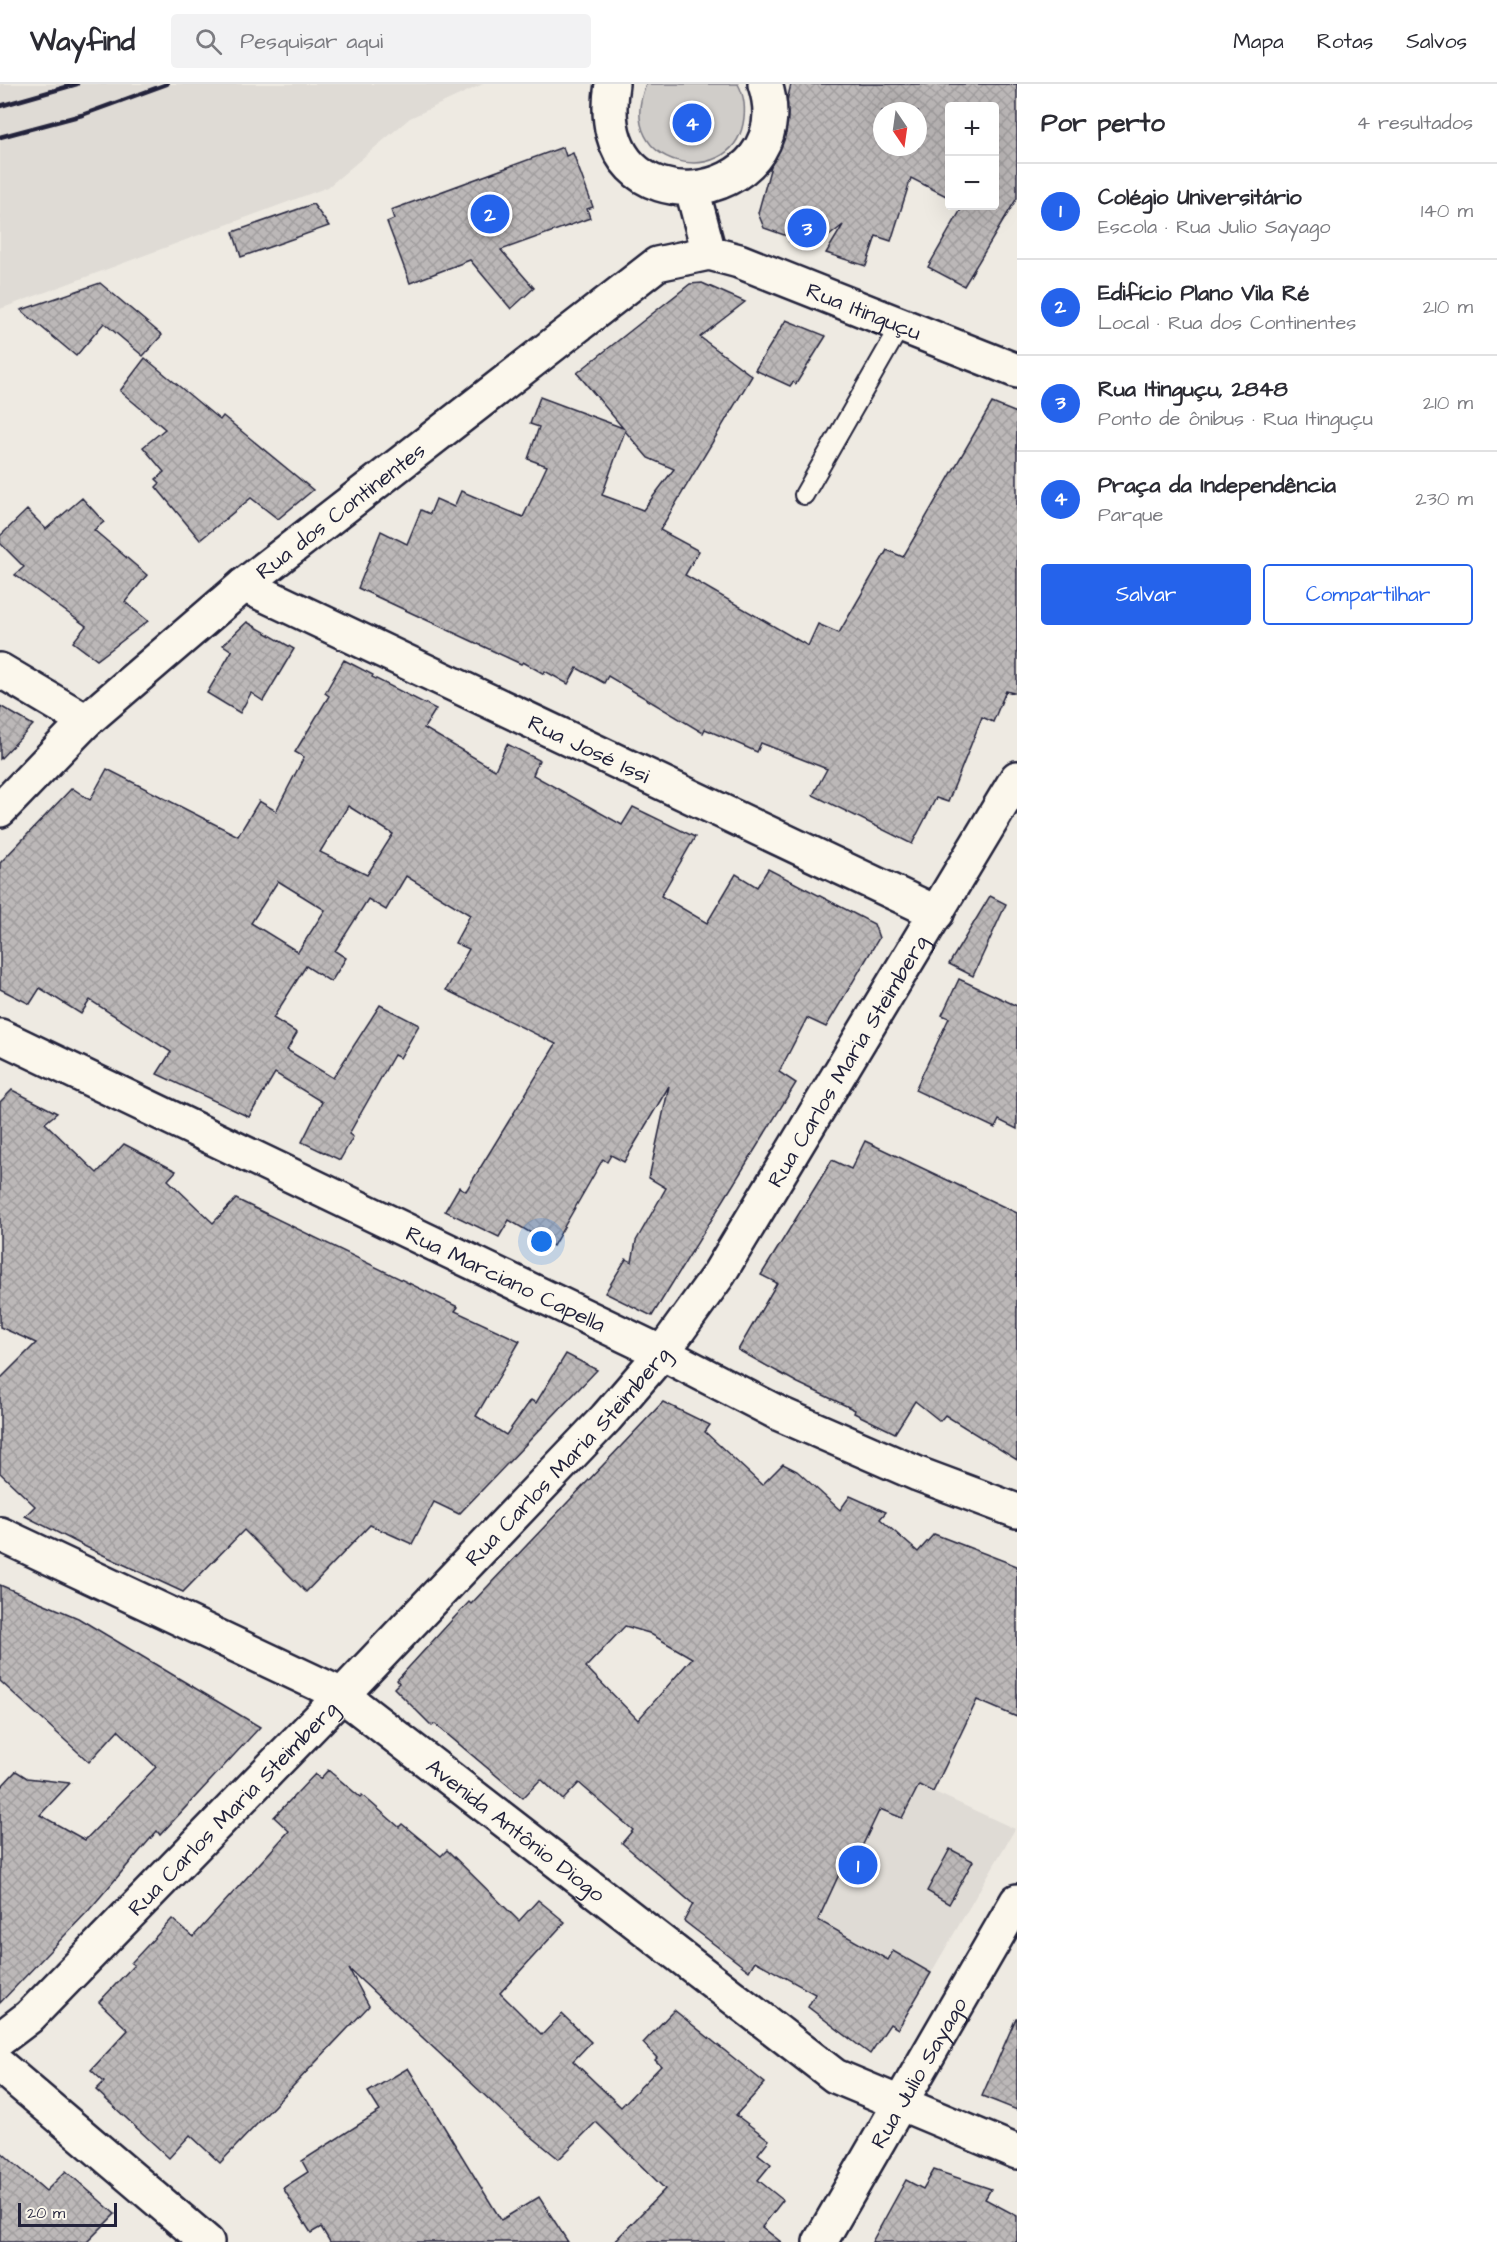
<!DOCTYPE html>
<html lang="pt">
<head>
<meta charset="utf-8">
<style>
	:root { --surface:#fff; --page:#f2f2f3; --text:#2b2b33; --muted:#7c7c81; --line:#e1e1e2; --accent:#2563eb }
	body { margin:0; font-family:"Architects Daughter",sans-serif; background:var(--page); color:var(--text) }
	.controls { position:absolute; right:18px; top:18px; display:grid; overflow:hidden; border-radius:6px; box-shadow:0 6px 24px #0002 }
	.controls button { width:54px; height:54px; display:grid; place-items:center; padding:0; border:0; border-bottom:2px solid var(--line); background:var(--surface); color:var(--text); font:30px sans-serif }
	.compass { position:absolute; left:873px; top:18px; width:54px; height:54px; border-radius:50%; background:var(--surface); box-shadow:0 6px 24px #0002; rotate:167deg }
	.scale { position:absolute; left:18px; bottom:15px; width:99px; box-sizing:border-box; padding-left:6px; border:3px solid #22223b; border-top:0; font-size:16px; line-height:21px; white-space:nowrap; color:#22223b; -webkit-text-stroke:4px #fbf7ec; paint-order:stroke }
	.you { position:absolute; left:542px; top:1158px; width:21px; height:21px; margin:-15px; border:4px solid #fff; border-radius:50%; background:#1a73e8; box-shadow:0 0 0 9px #1a73e833 }
	.badge { display:grid; place-items:center; width:39px; height:39px; border-radius:50%; background:var(--accent); color:#fff; font-size:20px; font-weight:700 }
	.pin { position:absolute; translate:-50% -50%; border:3px solid #fff; box-shadow:0 2px 6px #0006 }
	.list { margin:0; padding:0; list-style:none }
	h2 { display:flex; justify-content:space-between; align-items:center; height:78px; margin:0; padding:0 24px; font-size:26px }
	h2 small { font-size:20px; font-weight:400; color:var(--muted) }
	.list li { display:grid; grid-template-columns:39px 1fr auto; gap:18px; align-items:center; box-sizing:border-box; height:96px; padding:0 24px; border-top:2px solid var(--line) }
	.list b { display:block; font-size:22px; white-space:nowrap }
	.list p { margin:0; font-size:20px; white-space:nowrap; color:var(--muted) }
	.list em { font-size:20px; font-style:normal; color:var(--muted) }
	.actions { display:flex; gap:12px; padding:18px 24px }
	.actions a { flex:1; padding:14px 0; border:2px solid var(--accent); border-radius:6px; text-align:center; font-size:21px; color:var(--accent) }
	.actions .main { background:var(--accent); color:#fff }
	.icon { flex:none; width:33px; height:33px; fill:none; stroke:currentColor; stroke-width:2; stroke-linecap:round; stroke-linejoin:round }
	.map { position:relative; flex:none; width:1017px; height:2158px; overflow:hidden }
	header { display:flex; align-items:center; gap:36px; box-sizing:border-box; height:84px; padding:0 30px; background:var(--surface); border-bottom:2px solid var(--line) }
	header strong { font-size:28px }
	nav { display:flex; gap:33px; margin-inline-start:auto; font-size:21px }
	.search { width:420px; height:54px; background:var(--page); display:flex; align-items:center; gap:15px; box-sizing:border-box; padding:0 21px; border-radius:6px; color:var(--muted); font-size:22px }
	main { display:flex }
	aside { flex:1; background:var(--surface) }
	.map>svg:first-child { display:block }
	.built { fill:#dfdbd5 }
	.green { fill:#d0cdc9; stroke:#797882; stroke-width:1.5 }
	.building { fill:url(#building-cross-hatch); stroke:#22223b; stroke-width:1.5; fill-rule:evenodd }
	.lines { fill:none; stroke-linecap:round; stroke-linejoin:round }
	.lane-casing { stroke:#22223b; stroke-width:22 }
	.street-casing { stroke:#22223b; stroke-width:38 }
	.lane { stroke:#fbf7ec; stroke-width:18 }
	.street { stroke:#fbf7ec; stroke-width:33 }
	.rail { stroke:#22223b; stroke-width:4.5 }
	.labels { text-anchor:middle; stroke-width:4.5; stroke-linejoin:round; paint-order:stroke }
	.street-label { font-size:22px; fill:#22223b; stroke:#fbf7ec }
</style>
</head>
<body>
<header>
<strong>Wayfind</strong>
<div class="search"><svg class="icon" aria-label="search" viewBox="0 0 24 24"><circle cx="10" cy="10" r="6"/><path d="M15 15l6 6"/></svg>Pesquisar aqui</div>
<nav><a>Mapa</a><a>Rotas</a><a>Salvos</a></nav>
</header>
<main>
<div class="map">
<svg width="1017" height="2158" viewBox="0 0 1017 2158">
	<defs>
		<pattern id="building-cross-hatch" width="8" height="8" patternUnits="userSpaceOnUse" patternTransform="scale(1.5)"><rect width="8" height="8" fill="#bcb8b8"/><path d="M0 0l8 8M0 8l8-8" fill="none" stroke="#a19e9f"/></pattern>
	</defs>
	<rect width="100%" height="100%" fill="#eeeae2"/>
	<filter id="ink" filterUnits="userSpaceOnUse"><feTurbulence type="fractalNoise" baseFrequency=".0167" numOctaves="2"/><feDisplacementMap in="SourceGraphic" scale="12" xChannelSelector="R" yChannelSelector="G"/><feConvolveMatrix kernelMatrix="1 2 1 2 8 2 1 2 1" color-interpolation-filters="sRGB"/></filter>
	<g filter="url(#ink)">
		<g class="built">
			<polygon points="0,0 483,0 410,34 328,103 0,225"/>
			<polygon points="774,1634 1015,1745 931,1889 893,1867 888,1876 755,1801"/>
		</g>
		<path class="green" d="M646 0H738C745 13 746 25 743 40 730 106 612 85 646 0Z"/>
		<g class="building">
			<path d="M791 0H1017V114L964 202 928 183 963 122H994V22H950V114L911 94 891 157 876 152 866 182 826 169 843 141 811 166 789 157 790 153 764 144 758 129 771 82 786 49V21ZM882 27H918V63H882Z"/>
			<polygon points="563,63 566,72 573,69 593,123 587,125 590,134 501,166 534,204 511,225 470,176 410,199 387,138 394,135 391,126"/>
			<polygon points="313,120 329,142 241,173 233,148"/>
			<polygon points="100,199 162,251 143,272 104,239 76,272 21,226"/>
			<path d="M702 199 745 218 700 253 752 292 660 446 699 467 685 491 808 562 818 540 839 549 887 466 903 473 992 319 1017 329V610L1006 607 993 638 982 633 948 718 936 714 912 760 813 711 827 685 761 659 757 668 705 645 703 649 608 592 604 599 577 584 568 600 545 587 544 590 523 578 521 580 358 504 381 447 407 460 421 426 430 430 436 415 454 423 461 407 523 433 547 382 528 375 539 343 530 340 540 313 623 344 577 289 690 200ZM625 347 648 374 674 385 643 426 602 411Z"/>
			<polygon points="786,236 826,252 796,300 793,298 790,302 755,286"/>
			<polygon points="145,274 220,336 223,332 313,406 278,435 251,414 200,456 156,403 160,399 156,395 164,388 143,363 165,345 120,307"/>
			<polygon points="82,414 104,438 94,446 147,491 125,518 148,537 97,576 73,558 86,542 15,491 24,483 0,459 0,452 27,426 46,445"/>
			<polygon points="247,538 294,565 263,617 251,609 240,629 207,609 232,567 223,561"/>
			<path d="M344 576 373 591 372 593 436 625 424 644 495 686 507 660 539 676 533 691 622 741 633 723 695 753 661 812 707 839 736 790 757 803 768 785 874 840 879 854 826 943 807 934 779 988 796 999 652 1232 605 1209 626 1175 632 1178 636 1157 666 1104 649 1094 669 1002 624 1078 611 1071 607 1078 603 1075 553 1162 509 1136 499 1153 445 1127 459 1103 466 1107 556 960 446 906 469 865 455 859 470 831 406 792 386 826 368 815 335 867 346 874 331 898 306 882 273 934 297 949 287 966 333 994 380 921 419 941 400 974 394 971 349 1050 353 1053 340 1076 302 1058 322 1018 275 989 249 1033 157 990 171 968 90 916 81 930 40 904 30 920 0 905V779L72 704 90 716 107 685 238 752 259 717 276 727 304 673 295 668 329 612 325 609ZM348 722 393 750 367 791 320 768ZM278 797 325 826 298 868 251 839Z"/>
			<polygon points="0,622 33,641 0,675"/>
			<polygon points="990,812 1006,820 973,892 949,880"/>
			<polygon points="959,895 1017,922 1017,1045 999,1036 995,1044 915,1006 949,934 942,931"/>
			<polygon points="12,1006 57,1029 45,1039 97,1089 124,1060 176,1087 168,1096 213,1139 236,1115 458,1223 455,1227 520,1257 476,1332 506,1351 531,1316 536,1319 566,1270 597,1286 459,1430 434,1418 412,1460 370,1441 306,1508 244,1446 183,1508 86,1463 25,1432 35,1422 0,1389 0,1295 36,1259 0,1243 0,1018"/>
			<polygon points="865,1057 1017,1129 1017,1376 945,1331 940,1337 915,1317 895,1349 854,1329 855,1326 798,1299 738,1266 777,1199 761,1191 771,1175 832,1076 851,1085"/>
			<path d="M663 1318 710 1341 705 1348 762 1401 783 1380 797 1387 840 1426 850 1412 886 1428 880 1435 918 1468 934 1450 1017 1482V1633L977 1616 933 1708 919 1701 902 1734 880 1725 856 1775 848 1771 818 1836 888 1876 893 1867 931 1889 898 1945 890 1940 870 1970 808 1923 815 1910 755 1877 749 1887 684 1837 693 1820 622 1759 633 1746 579 1699 563 1716 541 1695 523 1714 435 1640 432 1642 394 1604 399 1599 397 1596 452 1536 469 1518 471 1520ZM625 1542 649 1549 692 1574 638 1636 586 1583Z"/>
			<polygon points="0,1501 78,1534 260,1643 160,1751 157,1747 89,1826 0,1919 0,1704 16,1687 27,1694 70,1699 40,1731 85,1756 156,1683 118,1646 89,1678 0,1597"/>
			<polygon points="328,1686 360,1713 362,1711 399,1743 402,1740 441,1772 447,1766 519,1837 538,1816 565,1838 500,1909 542,1951 562,1930 591,1958 573,1977 621,2023 661,1982 655,1976 657,1974 643,1959 674,1926 765,1999 736,2031 769,2056 758,2070 771,2080 758,2096 783,2116 762,2143 781,2158 614,2158 665,2105 596,2038 559,2075 510,2035 349,1885 369,1922 220,2079 190,2051 169,2074 96,2006 104,1998 91,1986 128,1946 99,1918 134,1881 131,1879 172,1835 193,1853 289,1747 274,1733 315,1690 320,1695"/>
			<polygon points="950,1765 973,1777 949,1820 927,1807"/>
			<polygon points="1016,1934 1017,1934 1017,2026 982,2012"/>
			<polygon points="408,1984 501,2136 539,2113 568,2158 330,2158 321,2143 311,2149 283,2104 308,2088 302,2077 380,2027 368,2008"/>
			<polygon points="0,2067 46,2107 66,2087 115,2130 87,2158 0,2158"/>
			<polygon points="934,2086 991,2105 985,2115 1017,2132 1017,2158 872,2158 906,2096 923,2105"/>
		</g>
		<g class="lines">
			<defs>
				<polyline id="lane" points="804,411 901,241"/>
				<g id="street">
					<path d="M612 0C587 155 805 122 765 0"/>
					<polyline points="692,105 709,169"/>
					<path id="s1" d="M244 501 937 829"/>
					<polyline points="0,586 86,637"/>
					<path id="s2" d="M0 726 86 637 244 501 657 180 709 169 739 177 1017 287"/>
					<path id="s3" d="M0 952 662 1269 780 1330 918 1390 1017 1427"/>
					<path id="s4" d="M0 1450 342 1611 835 1992 1017 2068"/>
					<path id="s5" d="M0 1955 29 1933 342 1611 606 1334 662 1269 719 1190 1017 694"/>
					<polyline points="0,1982 207,2158"/>
					<path id="s6" d="M820 2158 1017 1817"/>
				</g>
			</defs>
			<use href="#lane" class="lane-casing"/>
			<use href="#street" class="street-casing"/>
			<use href="#lane" class="lane"/>
			<use href="#street" class="street"/>
			<g class="rail">
				<polyline points="0,22 77,0"/>
				<polyline points="0,53 82,31 167,0"/>
			</g>
		</g>
	</g>
	<g class="labels">
		<g class="street-label">
			<text dy="8" stroke="none"><textPath href="#s2" startOffset="1074">Rua Itinguçu</textPath></text>
			<text dy="8" stroke="none"><textPath href="#s2" startOffset="454">Rua dos Continentes</textPath></text>
			<text dy="8" stroke="none"><textPath href="#s1" startOffset="382">Rua José Issi</textPath></text>
			<text dy="8" stroke="none"><textPath href="#s5" startOffset="1300">Rua Carlos Maria Steimberg</textPath></text>
			<text dy="8" stroke="none"><textPath href="#s3" startOffset="561">Rua Marciano Capella</textPath></text>
			<text dy="8" stroke="none"><textPath href="#s5" startOffset="814">Rua Carlos Maria Steimberg</textPath></text>
			<text dy="8" stroke="none"><textPath href="#s5" startOffset="328">Rua Carlos Maria Steimberg</textPath></text>
			<text dy="8" stroke="none"><textPath href="#s4" startOffset="598">Avenida Antônio Diogo</textPath></text>
			<text dy="8" stroke="none"><textPath href="#s6" startOffset="196">Rua Julio Sayago</textPath></text>
		</g>
	</g>
</svg>
<div class="controls">
<button>+</button>
<button>−</button>
</div>
<svg class="compass" viewBox="-18 -18 36 36"><path d="M0-13l5 13h-10z" fill="#e53935"/><path d="M0 13l5-13h-10z" fill="#7c7c81"/></svg>
<div class="scale">20 m</div>
<div class="you"></div>
<div class="pin badge" style="left:858px;top:1781px">1</div>
<div class="pin badge" style="left:490px;top:130px">2</div>
<div class="pin badge" style="left:807px;top:144px">3</div>
<div class="pin badge" style="left:692px;top:39px">4</div>
</div>
<aside>
<h2>Por perto<small>4 resultados</small></h2>
<ul class="list">
<li><span class="badge">1</span><div><b>Colégio Universitário</b><p>Escola · Rua Julio Sayago</p></div><em>140 m</em></li>
<li><span class="badge">2</span><div><b>Edifício Plano Vila Ré</b><p>Local · Rua dos Continentes</p></div><em>210 m</em></li>
<li><span class="badge">3</span><div><b>Rua Itinguçu, 2848</b><p>Ponto de ônibus · Rua Itinguçu</p></div><em>210 m</em></li>
<li><span class="badge">4</span><div><b>Praça da Independência</b><p>Parque</p></div><em>230 m</em></li>
</ul>
<div class="actions"><a class="main">Salvar</a><a>Compartilhar</a></div>
</aside>
</main>
</body>
</html>
